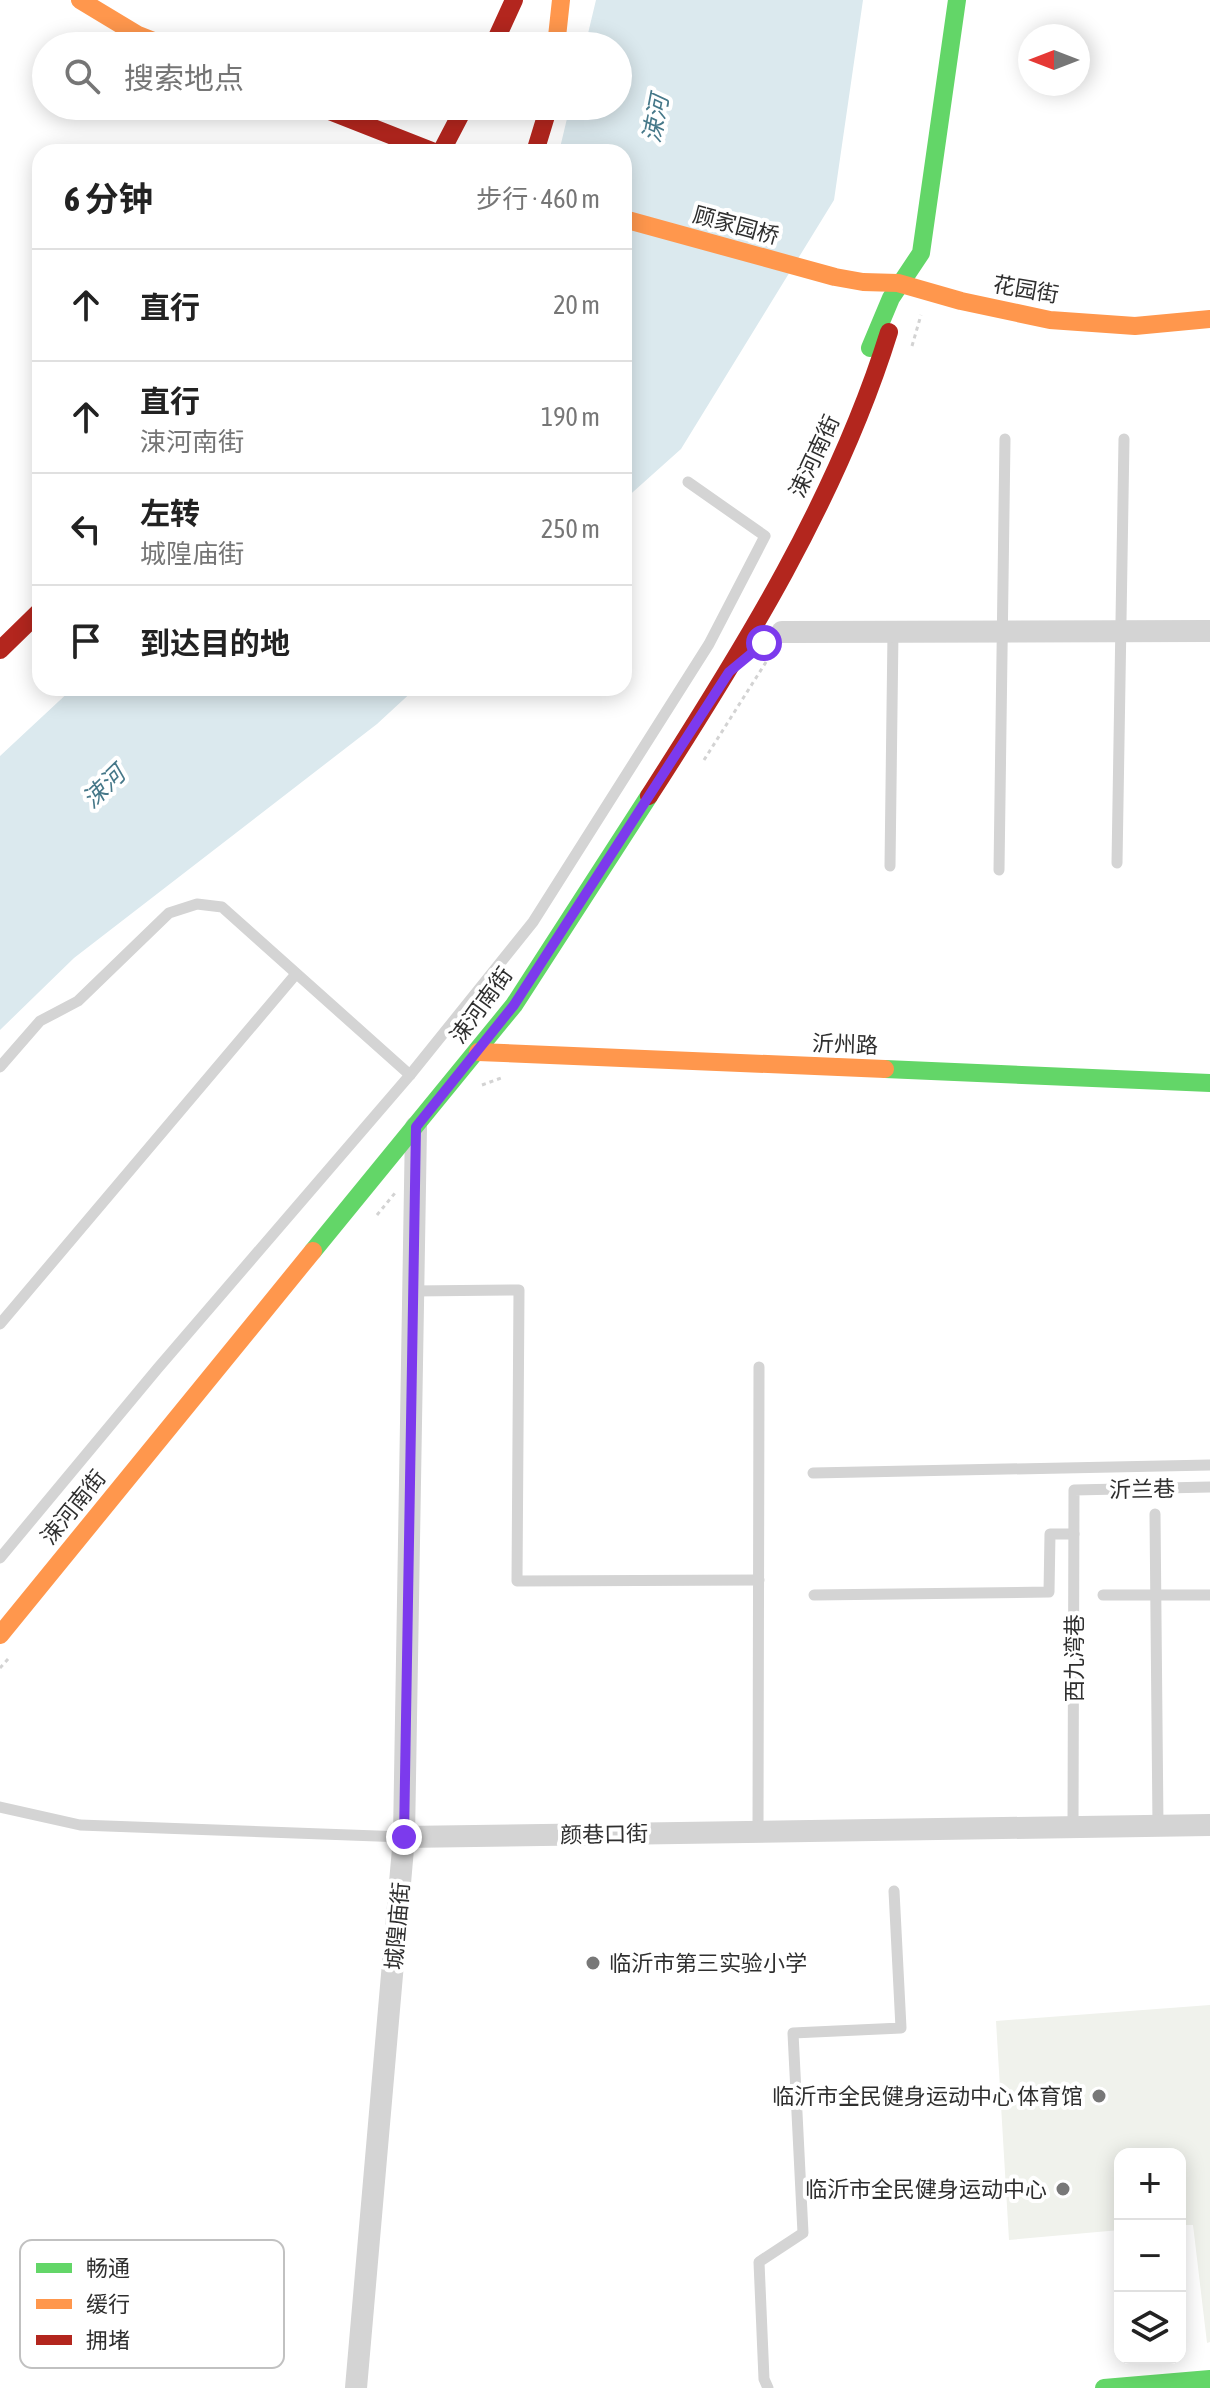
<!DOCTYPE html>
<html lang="zh">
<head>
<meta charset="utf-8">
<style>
	:root { --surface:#fff; --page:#f2f2f2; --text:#222; --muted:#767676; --line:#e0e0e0 }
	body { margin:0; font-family:"Asap Condensed","Noto Sans SC",sans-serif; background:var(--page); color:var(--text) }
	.controls { position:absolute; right:24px; bottom:24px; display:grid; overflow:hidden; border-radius:16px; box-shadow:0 4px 20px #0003 }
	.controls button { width:72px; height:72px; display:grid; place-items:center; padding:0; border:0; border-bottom:2px solid var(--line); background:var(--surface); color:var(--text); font:40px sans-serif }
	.compass { position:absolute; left:1018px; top:24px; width:72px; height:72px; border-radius:50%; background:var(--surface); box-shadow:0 4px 20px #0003; rotate:270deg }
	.stop { position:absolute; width:24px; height:24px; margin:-18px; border:6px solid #7c3aed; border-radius:50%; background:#fff }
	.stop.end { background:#7c3aed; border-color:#fff; box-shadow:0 2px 8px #0008 }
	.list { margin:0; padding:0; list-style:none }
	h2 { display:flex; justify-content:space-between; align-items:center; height:104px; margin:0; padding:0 32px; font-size:34px }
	h2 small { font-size:26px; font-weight:400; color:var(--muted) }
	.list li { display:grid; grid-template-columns:52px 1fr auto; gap:24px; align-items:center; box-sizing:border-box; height:112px; padding:0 32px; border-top:2px solid var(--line) }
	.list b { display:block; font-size:30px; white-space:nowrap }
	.list p { margin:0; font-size:26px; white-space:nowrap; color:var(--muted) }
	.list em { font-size:26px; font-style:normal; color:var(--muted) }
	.icon { flex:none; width:44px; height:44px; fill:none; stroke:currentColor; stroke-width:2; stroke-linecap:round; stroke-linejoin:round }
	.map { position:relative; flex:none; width:1210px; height:2388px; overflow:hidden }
	.search { position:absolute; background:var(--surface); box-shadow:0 4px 20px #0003; left:32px; top:32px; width:600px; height:88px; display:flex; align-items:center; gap:20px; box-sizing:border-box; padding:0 28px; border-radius:44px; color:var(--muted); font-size:30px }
	.panel { position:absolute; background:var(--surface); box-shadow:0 4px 20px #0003; left:32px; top:144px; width:600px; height:552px; border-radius:24px }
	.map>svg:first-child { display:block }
	.green { fill:#f0f2ec }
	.water { fill:#dbe9ee }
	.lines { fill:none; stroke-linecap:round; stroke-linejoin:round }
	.path { stroke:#d3d3d3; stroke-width:3; stroke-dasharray:4 4; stroke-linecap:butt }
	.lane { stroke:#d4d4d4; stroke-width:11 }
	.street { stroke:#d4d4d4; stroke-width:22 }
	.fast { stroke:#63d668; stroke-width:18 }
	.slow { stroke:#ff974d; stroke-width:18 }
	.jam { stroke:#b3261e; stroke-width:18 }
	.route { stroke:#7c3aed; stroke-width:10 }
	.poi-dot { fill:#787878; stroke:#fff; stroke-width:3 }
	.labels { text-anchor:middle; stroke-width:8; stroke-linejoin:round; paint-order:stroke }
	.street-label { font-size:22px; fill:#2f2f2f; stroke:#fff }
	.poi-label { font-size:22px; fill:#2f2f2f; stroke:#fff; text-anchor:end }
	.water-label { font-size:24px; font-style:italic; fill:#467889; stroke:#fff }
	.key { fill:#fff; stroke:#c1c1c1; stroke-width:2 }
	.key-label { font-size:22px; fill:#2f2f2f }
</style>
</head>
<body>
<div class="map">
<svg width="1210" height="2388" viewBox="0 0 1210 2388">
	<rect width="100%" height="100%" fill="#fff"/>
	<polygon class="green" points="1210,2005 1210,2342 1207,2343 1193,2225 1180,2225 1180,2154 1120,2154 1120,2230 1009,2240 996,2021"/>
	<g class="water">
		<polygon points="596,0 863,0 834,200 681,449 624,500 624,152 559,152 570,106 618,106 618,46 585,46"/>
		<polygon points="73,688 416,688 377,724 74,958 0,1030 0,756"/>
	</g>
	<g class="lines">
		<g class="path">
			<polyline points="912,346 921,315"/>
			<polyline points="704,760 773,651"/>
			<polyline points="482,1085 501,1078"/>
			<polyline points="377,1215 395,1193"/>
			<polyline points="0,1668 9,1658"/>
		</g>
		<g class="lane">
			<polyline points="1117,863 1124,439"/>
			<polyline points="890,866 893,632"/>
			<polyline points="999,870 1005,439"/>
			<polyline points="0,1067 40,1021 78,1001 169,913 197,904 222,907 410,1075"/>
			<polyline points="413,1291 519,1290 517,1581 759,1580"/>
			<polyline points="0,1324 296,974"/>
			<polyline points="813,1473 1210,1465"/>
			<polyline points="1155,1514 1158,1826"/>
			<polyline points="0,1558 158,1368 410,1075 533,922 709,644 765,536 688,482"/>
			<polyline points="814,1595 1049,1592 1050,1534 1074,1534"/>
			<polyline points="1103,1595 1210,1595"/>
			<polyline points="0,1807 80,1825 404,1837"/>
			<polyline points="1073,1827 1074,1490 1210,1487"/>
			<polyline points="758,1832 759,1367"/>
			<polyline points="768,2388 764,2379 759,2262 803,2233 793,2033 901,2028 894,1891"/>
		</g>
		<g class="street">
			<polyline points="782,632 1210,631"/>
			<polyline points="404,1837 1210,1825"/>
			<polyline points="356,2388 404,1837 416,1127"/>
		</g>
		<g class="fast">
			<polyline points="870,348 891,298 921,253 957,0"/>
			<polyline points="885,1069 1210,1083"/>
			<polyline points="313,1251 514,1005 649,796"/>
			<polyline points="1104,2388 1210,2379"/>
		</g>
		<g class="slow">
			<polyline points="80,0 138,35 166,46"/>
			<polyline points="556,46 561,0"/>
			<polyline points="624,219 835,277 863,282 898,283 961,301 1050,320 1135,326 1210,319"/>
			<polyline points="478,1052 885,1069"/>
			<polyline points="0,1635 313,1251"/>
		</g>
		<g class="jam">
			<polyline points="493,46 514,0"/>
			<polyline points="317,106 434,152"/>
			<polyline points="441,152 465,106"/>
			<polyline points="535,152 549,106"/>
			<polyline points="0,650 40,611"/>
			<path d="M649 796C743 650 837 499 889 332"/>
		</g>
	</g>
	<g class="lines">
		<polyline class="route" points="404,1837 416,1127 514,1005 729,672 764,643"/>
	</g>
	<g class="poi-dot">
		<circle cx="593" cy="1963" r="8"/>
		<circle cx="1099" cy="2096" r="8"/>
		<circle cx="1063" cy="2189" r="8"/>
	</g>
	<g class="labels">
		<g class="street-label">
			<text transform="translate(736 225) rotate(15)" y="8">顾家园桥</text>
			<text transform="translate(1026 289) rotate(10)" y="8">花园街</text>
			<text transform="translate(814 456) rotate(-65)" y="8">涑河南街</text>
			<text transform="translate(481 1005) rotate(-54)" y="8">涑河南街</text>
			<text transform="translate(845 1044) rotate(2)" y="8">沂州路</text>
			<text transform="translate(1142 1489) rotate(-1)" y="8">沂兰巷</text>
			<text transform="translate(73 1507) rotate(-51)" y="8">涑河南街</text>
			<text transform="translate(1074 1658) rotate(-90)" y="8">西九湾巷</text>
			<text transform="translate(604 1834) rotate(-1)" y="8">颜巷口街</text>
			<text transform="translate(397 1926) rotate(-85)" y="8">城隍庙街</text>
		</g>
		<g class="poi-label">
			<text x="609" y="1971" text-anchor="start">临沂市第三实验小学</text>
			<text x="1083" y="2104">临沂市全民健身运动中心 体育馆</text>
			<text x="1047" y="2197">临沂市全民健身运动中心</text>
		</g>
		<g class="water-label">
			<text transform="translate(656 119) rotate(-79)" y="8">涑河</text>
			<text transform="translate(104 787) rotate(-44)" y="8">涑河</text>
		</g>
	</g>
	<rect x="20" y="2240" width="264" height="128" rx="12" class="key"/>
	<rect x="36" y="2263" width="36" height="10" fill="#63d668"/>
	<rect x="36" y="2299" width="36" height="10" fill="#ff974d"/>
	<rect x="36" y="2335" width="36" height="10" fill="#b3261e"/>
	<g class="key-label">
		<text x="86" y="2276">畅通</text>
		<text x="86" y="2312">缓行</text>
		<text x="86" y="2348">拥堵</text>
	</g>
</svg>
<div class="controls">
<button>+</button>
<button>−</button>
<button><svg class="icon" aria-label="layers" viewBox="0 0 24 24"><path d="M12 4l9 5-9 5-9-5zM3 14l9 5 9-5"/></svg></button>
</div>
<svg class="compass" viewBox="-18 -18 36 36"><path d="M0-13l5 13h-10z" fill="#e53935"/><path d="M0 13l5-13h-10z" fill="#767676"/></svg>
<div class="stop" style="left:764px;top:643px"></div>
<div class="stop end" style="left:404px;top:1837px"></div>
<div class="search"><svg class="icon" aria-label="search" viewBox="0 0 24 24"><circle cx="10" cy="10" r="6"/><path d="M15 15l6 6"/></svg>搜索地点</div>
<section class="panel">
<h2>6 分钟<small>步行 · 460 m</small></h2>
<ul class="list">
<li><svg class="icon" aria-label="ahead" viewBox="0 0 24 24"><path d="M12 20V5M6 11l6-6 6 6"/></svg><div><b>直行</b></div><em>20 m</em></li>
<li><svg class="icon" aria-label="ahead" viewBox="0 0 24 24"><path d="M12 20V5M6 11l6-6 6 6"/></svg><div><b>直行</b><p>涑河南街</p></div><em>190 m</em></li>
<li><svg class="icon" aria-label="left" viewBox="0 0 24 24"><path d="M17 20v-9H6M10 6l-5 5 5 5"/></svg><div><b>左转</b><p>城隍庙街</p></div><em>250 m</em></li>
<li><svg class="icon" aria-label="arrive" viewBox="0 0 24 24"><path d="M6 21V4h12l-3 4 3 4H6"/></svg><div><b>到达目的地</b></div></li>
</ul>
</section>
</div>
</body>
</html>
